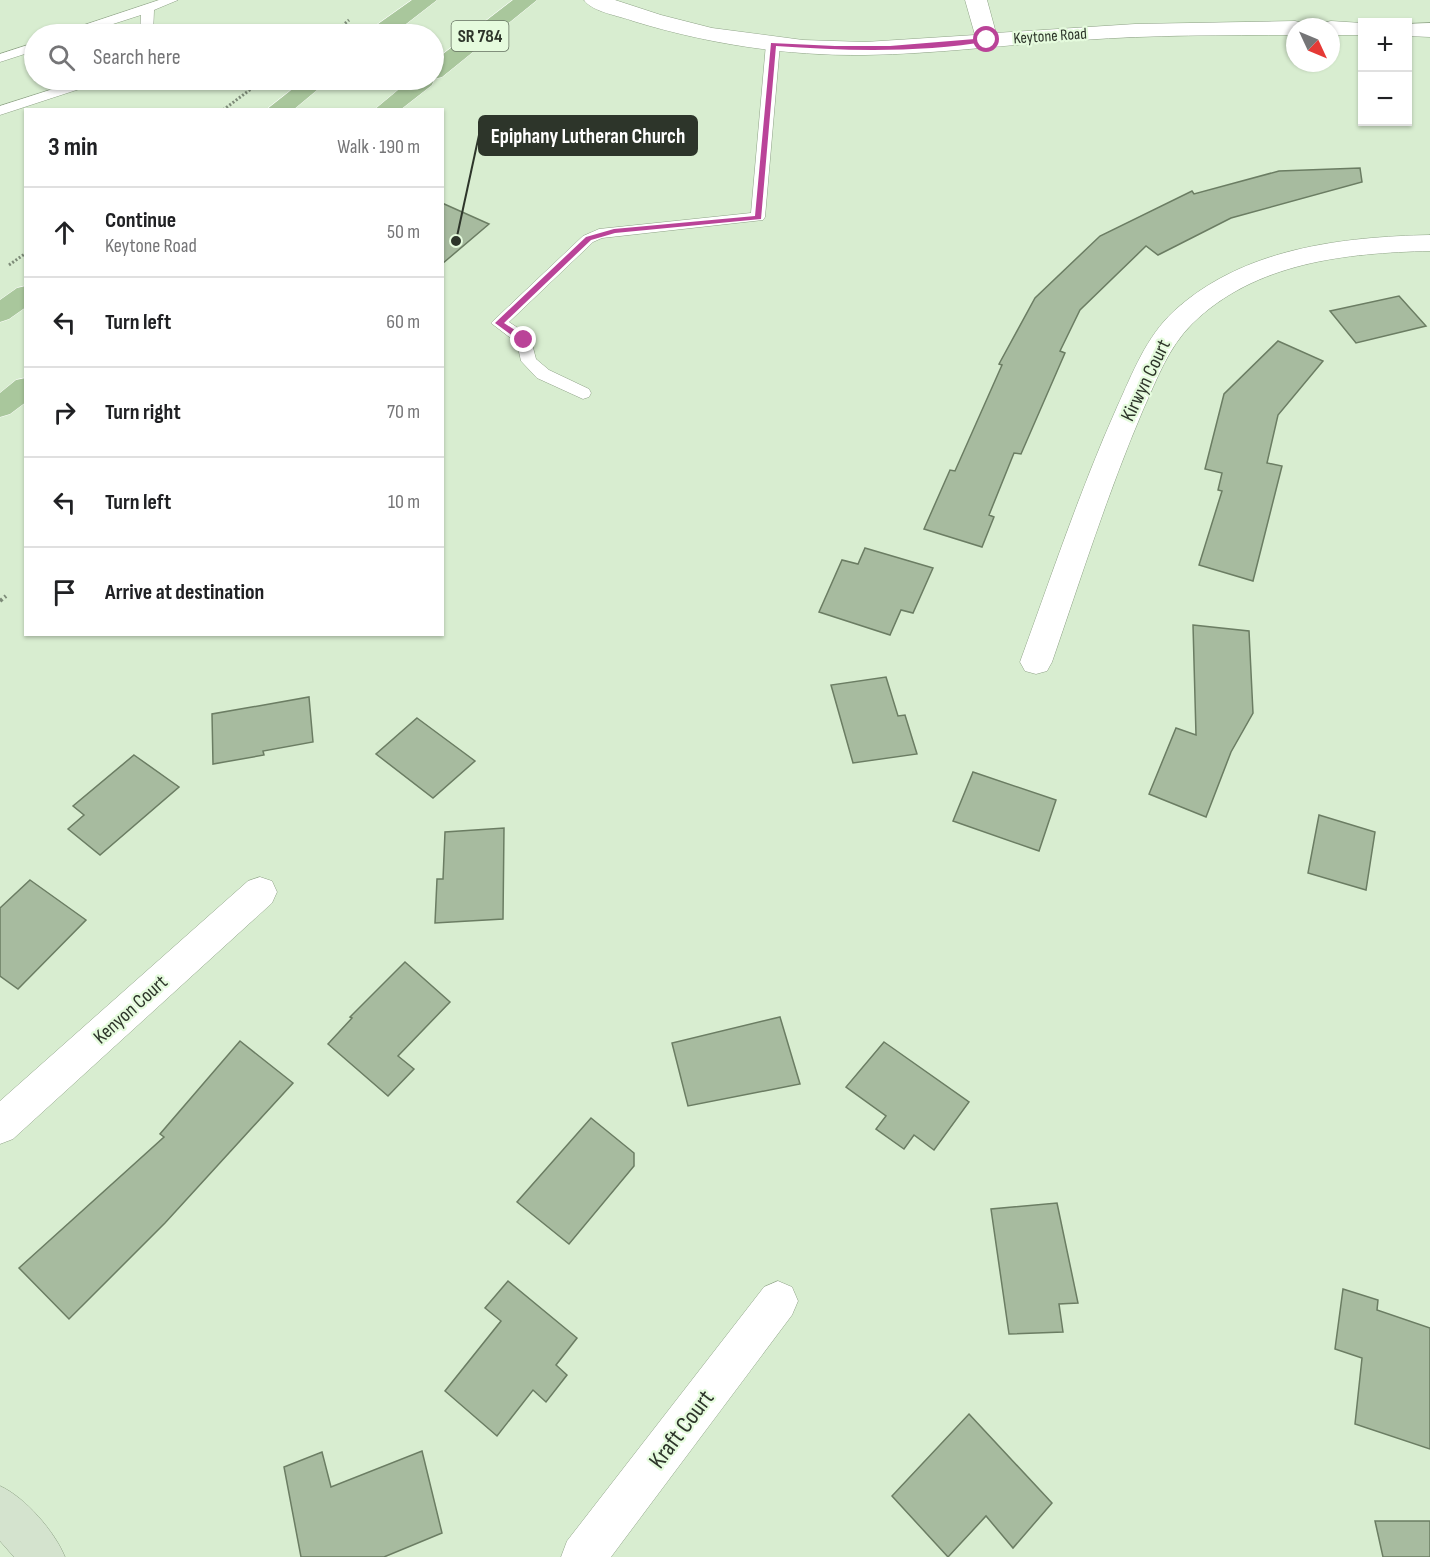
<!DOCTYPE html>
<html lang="en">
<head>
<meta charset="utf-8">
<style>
	:root { --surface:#fff; --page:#f2f2f2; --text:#202124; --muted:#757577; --line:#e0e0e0 }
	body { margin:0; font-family:"Sofia Sans Condensed",sans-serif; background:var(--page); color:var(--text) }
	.controls { position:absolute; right:18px; top:18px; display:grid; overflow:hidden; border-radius:0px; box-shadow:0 2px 4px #0004 }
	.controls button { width:54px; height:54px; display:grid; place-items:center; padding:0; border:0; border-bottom:2px solid var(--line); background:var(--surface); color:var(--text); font:30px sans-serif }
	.compass { position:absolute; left:1286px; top:18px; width:54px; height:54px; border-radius:50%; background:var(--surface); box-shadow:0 2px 4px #0004; rotate:134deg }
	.stop { position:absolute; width:18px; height:18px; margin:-14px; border:4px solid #ba4398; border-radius:50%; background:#fff }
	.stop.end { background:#ba4398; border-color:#fff; box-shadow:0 2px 6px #0008 }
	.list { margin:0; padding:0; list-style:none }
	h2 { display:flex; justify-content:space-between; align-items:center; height:78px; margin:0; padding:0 24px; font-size:26px }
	h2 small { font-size:20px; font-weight:400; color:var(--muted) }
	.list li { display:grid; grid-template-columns:39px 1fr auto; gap:18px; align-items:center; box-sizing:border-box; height:90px; padding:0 24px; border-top:2px solid var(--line) }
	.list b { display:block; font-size:22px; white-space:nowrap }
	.list p { margin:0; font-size:20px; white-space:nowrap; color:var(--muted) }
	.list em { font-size:20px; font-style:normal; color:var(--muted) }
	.icon { flex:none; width:33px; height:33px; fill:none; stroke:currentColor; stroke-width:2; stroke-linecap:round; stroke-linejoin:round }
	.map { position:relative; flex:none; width:1430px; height:1557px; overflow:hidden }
	.search { position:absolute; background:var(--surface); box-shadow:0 2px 4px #0004; left:24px; top:24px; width:420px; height:66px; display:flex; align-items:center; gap:15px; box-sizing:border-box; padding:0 21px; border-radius:33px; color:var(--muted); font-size:22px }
	.panel { position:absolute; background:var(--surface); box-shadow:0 2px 4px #0004; left:24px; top:108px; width:420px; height:528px; border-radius:0px }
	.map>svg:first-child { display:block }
	.building { fill:#a7bb9f; stroke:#6b7d63; stroke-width:1.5 }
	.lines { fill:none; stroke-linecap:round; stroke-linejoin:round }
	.lane-casing { stroke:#8ea286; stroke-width:1 }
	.street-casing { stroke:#8ea286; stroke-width:1 }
	.secondary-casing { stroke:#8ea286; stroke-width:1 }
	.primary-casing { stroke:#fff; stroke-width:1 }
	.path-far1 { stroke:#7d8b78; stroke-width:3; stroke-dasharray:2 2; stroke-linecap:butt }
	.path { stroke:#7d8b78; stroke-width:4; stroke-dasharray:3 3; stroke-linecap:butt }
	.lane { fill:#fff; fill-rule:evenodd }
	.street { fill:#fff; fill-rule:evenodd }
	.secondary { fill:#d4e3ce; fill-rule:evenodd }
	.primary { fill:#a9c79c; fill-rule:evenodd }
	.route { fill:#ba4398 }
	.labels { text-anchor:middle; stroke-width:4.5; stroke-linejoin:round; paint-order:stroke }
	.far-street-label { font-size:16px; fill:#2d352a; stroke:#e5fbdd }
	.shield { fill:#e5fbdd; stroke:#647060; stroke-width:1.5 }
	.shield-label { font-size:18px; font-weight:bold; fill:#2d352a }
	.street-label { font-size:20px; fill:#2d352a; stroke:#e5fbdd }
	.near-street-label { font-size:24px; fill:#2d352a; stroke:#e5fbdd }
	.leader { fill:none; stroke:#2d352a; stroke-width:2 }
	.callout-dot { fill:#2d352a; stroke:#e5fbdd; stroke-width:2 }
	.callout { fill:#2d352a; stroke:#2d352a; stroke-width:2 }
	.callout-label { font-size:21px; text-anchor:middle; font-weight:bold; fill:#fff }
</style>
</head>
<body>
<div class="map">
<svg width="1430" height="1557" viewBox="0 0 1430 1557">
	<rect width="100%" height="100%" fill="#d8edd0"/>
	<g class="building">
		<polygon points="1360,168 1362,182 1231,218 1158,255 1146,246 1080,310 1060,351 1065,353 1021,454 1014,453 989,515 994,517 982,547 924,529 950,470 955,471 1002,365 999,364 1035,298 1100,236 1192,191 1194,194 1279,171"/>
		<polygon points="442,203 489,224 442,264"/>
		<polygon points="1399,296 1426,326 1356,343 1330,311"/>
		<polygon points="1278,341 1323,361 1278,415 1267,463 1282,466 1253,581 1199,565 1222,491 1218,490 1222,473 1205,469 1224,394"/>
		<polygon points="865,548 933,568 913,613 901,610 890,635 819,612 842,560 858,564"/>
		<polygon points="1193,625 1249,631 1253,713 1231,752 1206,817 1149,794 1176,728 1196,735"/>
		<polygon points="886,677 898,716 905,715 917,754 853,763 831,685"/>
		<polygon points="309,697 313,742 263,751 264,755 213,764 212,714"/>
		<polygon points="417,718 475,761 433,798 376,754"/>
		<polygon points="134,755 179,787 100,855 68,829 84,815 73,806"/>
		<polygon points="973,772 1056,800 1039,851 953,821"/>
		<polygon points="1319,815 1375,832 1366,890 1308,873"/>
		<polygon points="504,828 503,919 435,923 437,879 443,879 445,832"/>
		<polygon points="30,880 86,920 18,989 0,976 0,908"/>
		<polygon points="405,962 450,1002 398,1056 414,1069 388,1096 328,1044 352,1018 350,1017"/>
		<polygon points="780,1017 800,1084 688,1106 672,1043"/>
		<polygon points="240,1041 293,1083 165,1223 69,1319 19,1268 164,1137 160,1134"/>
		<polygon points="884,1042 969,1102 934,1150 914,1135 904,1149 876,1129 886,1116 846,1087"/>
		<polygon points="591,1118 634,1153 634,1166 569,1244 517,1202"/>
		<polygon points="1057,1203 1078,1303 1059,1304 1063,1332 1009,1334 991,1209"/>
		<polygon points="508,1281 577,1338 556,1365 567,1375 546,1402 533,1390 497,1436 445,1391 501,1321 485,1308"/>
		<polygon points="1343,1289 1378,1300 1377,1310 1430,1328 1430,1449 1355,1424 1362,1358 1335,1349"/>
		<polygon points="969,1414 1052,1503 1013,1548 986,1516 948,1557 892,1496"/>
		<polygon points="422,1451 442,1533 384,1557 301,1557 284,1467 322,1452 331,1487"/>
		<polygon points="1375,1521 1430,1521 1430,1557 1383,1557"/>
	</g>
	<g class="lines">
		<defs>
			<g id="lane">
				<polygon points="159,0 178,0 154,10 153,34 140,34 141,15 82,34 64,34 66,31"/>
				<polygon points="773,40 780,44 765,217 763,220 602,238 593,242 509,322 530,336 536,359 549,370 589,389 591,393 589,397 583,399 537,378 521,361 517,343 491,323 583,236 599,229 751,213 766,44"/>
				<polygon points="34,43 34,51 0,62 0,54"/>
				<polygon points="81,80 100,80 98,83 0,115 0,106"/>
			</g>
			<g id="street">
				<path d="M584 0H615L661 15 712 28 803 40 865 42 975 35 965 0H987L996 33 1135 24 1295 21 1303 23 1305 27H1295V35C1224 35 1153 35 1082 40 1010 44 938 54 865 55 787 56 708 44 633 21 620 16 592 12 584 0Z"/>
				<polygon points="1331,21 1362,23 1362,35 1331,35 1331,27 1321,27 1323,23"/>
				<polygon points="1430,23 1430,37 1408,36 1408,24"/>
				<path d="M1430 235V251C1347 253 1255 262 1192 324 1168 348 1157 379 1143 410 1108 492 1081 578 1052 662L1047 671 1036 674 1025 671 1020 662C1051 577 1080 490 1117 407 1133 372 1146 337 1174 311 1243 248 1342 237 1430 235Z"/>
				<polygon points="260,877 272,881 277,892 272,903 13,1139 0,1144 0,1101 248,881"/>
				<polygon points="778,1281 792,1287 798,1301 792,1315 611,1557 561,1557 567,1541 764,1287"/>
			</g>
			<path id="secondary" d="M0 1486C25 1497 55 1532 65 1557H14L0 1541Z"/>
			<g id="primary">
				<polygon points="412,0 437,0 393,34 368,34 371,29"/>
				<polygon points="513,0 537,0 442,77 434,79 432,85 400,110 374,110 410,80 434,80 434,61"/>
				<polygon points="304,80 329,80 293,110 266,110"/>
				<polygon points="26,286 26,307 9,319 0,322 0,300 17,288"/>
				<polygon points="26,378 26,402 10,414 0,417 0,393 16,380"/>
			</g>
		</defs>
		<use href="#lane" class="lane-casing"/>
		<use href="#street" class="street-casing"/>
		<use href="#secondary" class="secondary-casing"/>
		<use href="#primary" class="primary-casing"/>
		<g class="path-far1">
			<polyline points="333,34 349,20"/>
			<polyline points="223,110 259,83"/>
			<polyline points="9,265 26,253"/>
		</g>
		<polyline class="path" points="0,601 6,596"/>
		<use href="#lane" class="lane"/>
		<use href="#street" class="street"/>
		<use href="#secondary" class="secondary"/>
		<use href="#primary" class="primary"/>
	</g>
	<path class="route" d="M987 38 990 41C920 53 847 51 776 46L761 219 615 233 591 240 504 323 527 338V342H521L495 323 586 237 614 229 755 216 771 43 835 46H890Z"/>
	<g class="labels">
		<g class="far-street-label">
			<text transform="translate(1050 35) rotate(-4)" y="6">Keytone Road</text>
		</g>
		<rect class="shield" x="451.5" y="21" width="57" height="30" rx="4.5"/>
		<g class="shield-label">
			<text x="480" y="42">SR 784</text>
		</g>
		<g class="street-label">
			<text transform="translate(1145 380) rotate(-64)" y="7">Kirwyn Court</text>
			<text transform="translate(130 1009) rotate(-42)" y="7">Kenyon Court</text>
		</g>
		<g class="near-street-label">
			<text transform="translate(681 1429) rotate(-53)" y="8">Kraft Court</text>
		</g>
	</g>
	<path class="leader" d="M456 241L479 135"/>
	<circle class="callout-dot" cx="456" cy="241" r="6"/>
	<rect class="callout" x="479" y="116" width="218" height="39" rx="6"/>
	<g class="callout-label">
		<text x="588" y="143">Epiphany Lutheran Church</text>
	</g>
</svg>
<div class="controls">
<button>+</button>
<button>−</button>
</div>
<svg class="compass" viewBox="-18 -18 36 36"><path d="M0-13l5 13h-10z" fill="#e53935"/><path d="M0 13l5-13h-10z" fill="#757577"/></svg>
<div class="stop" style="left:987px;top:40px"></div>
<div class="stop end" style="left:524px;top:340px"></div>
<div class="search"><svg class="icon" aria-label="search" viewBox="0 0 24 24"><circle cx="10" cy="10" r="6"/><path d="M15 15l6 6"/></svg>Search here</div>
<section class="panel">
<h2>3 min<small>Walk · 190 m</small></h2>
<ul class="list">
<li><svg class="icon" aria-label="ahead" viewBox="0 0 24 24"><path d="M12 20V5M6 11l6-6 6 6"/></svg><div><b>Continue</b><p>Keytone Road</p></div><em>50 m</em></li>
<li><svg class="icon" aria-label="left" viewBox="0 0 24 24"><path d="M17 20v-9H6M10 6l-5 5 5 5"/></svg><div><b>Turn left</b></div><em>60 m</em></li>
<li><svg class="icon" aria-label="right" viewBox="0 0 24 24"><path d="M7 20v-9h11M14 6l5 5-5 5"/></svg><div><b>Turn right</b></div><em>70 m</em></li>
<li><svg class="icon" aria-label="left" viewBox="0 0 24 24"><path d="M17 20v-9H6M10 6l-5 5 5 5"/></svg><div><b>Turn left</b></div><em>10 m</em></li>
<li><svg class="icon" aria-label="arrive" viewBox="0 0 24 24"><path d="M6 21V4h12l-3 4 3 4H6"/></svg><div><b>Arrive at destination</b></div></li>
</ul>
</section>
</div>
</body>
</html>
